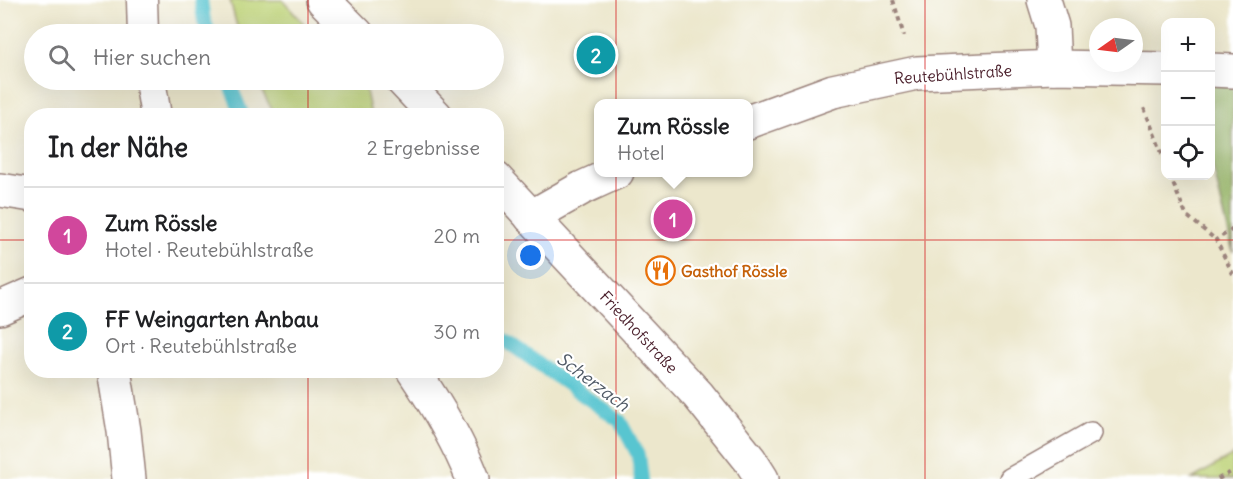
<!DOCTYPE html>
<html lang="de">
<head>
<meta charset="utf-8">
<style>
	:root { --surface:#fff; --page:#f2f2f2; --text:#202124; --muted:#757577; --line:#e0e0e0; --accent:#111827 }
	body { margin:0; font-family:Delius,sans-serif; background:var(--page); color:var(--text) }
	.controls { position:absolute; right:18px; top:18px; display:grid; overflow:hidden; border-radius:12px; box-shadow:0 6px 24px #0002 }
	.controls button { width:54px; height:54px; display:grid; place-items:center; padding:0; border:0; border-bottom:2px solid var(--line); background:var(--surface); color:var(--text); font:30px sans-serif }
	.compass { position:absolute; left:1089px; top:18px; width:54px; height:54px; border-radius:50%; background:var(--surface); box-shadow:0 6px 24px #0002; rotate:256deg }
	.you { position:absolute; left:531px; top:256px; width:21px; height:21px; margin:-15px; border:4px solid #fff; border-radius:50%; background:#1a73e8; box-shadow:0 0 0 9px #1a73e833 }
	.badge { display:grid; place-items:center; width:39px; height:39px; border-radius:50%; background:var(--accent); color:#fff; font-size:20px; font-weight:700 }
	.pin { position:absolute; translate:-50% -50%; border:3px solid #fff; box-shadow:0 2px 6px #0006 }
	.popup { position:absolute; left:594px; top:99px; width:159px; height:78px; box-sizing:border-box; display:grid; place-content:center; border-radius:12px; background:var(--surface); filter:drop-shadow(0 2px 4px #0005); font-size:20px; white-space:nowrap; color:var(--muted) }
	.popup b { font-size:22px; color:var(--text) }
	.popup::after { content:''; position:absolute; left:50%; top:100%; margin-left:-12px; border:12px solid transparent; border-top-color:var(--surface) }
	.list { margin:0; padding:0; list-style:none }
	h2 { display:flex; justify-content:space-between; align-items:center; height:78px; margin:0; padding:0 24px; font-size:26px }
	h2 small { font-size:20px; font-weight:400; color:var(--muted) }
	.list li { display:grid; grid-template-columns:39px 1fr auto; gap:18px; align-items:center; box-sizing:border-box; height:96px; padding:0 24px; border-top:2px solid var(--line) }
	.list b { display:block; font-size:22px; white-space:nowrap }
	.list p { margin:0; font-size:20px; white-space:nowrap; color:var(--muted) }
	.list em { font-size:20px; font-style:normal; color:var(--muted) }
	.icon { flex:none; width:33px; height:33px; fill:none; stroke:currentColor; stroke-width:2; stroke-linecap:round; stroke-linejoin:round }
	.map { position:relative; flex:none; width:1233px; height:479px; overflow:hidden }
	.search { position:absolute; background:var(--surface); box-shadow:0 6px 24px #0002; left:24px; top:24px; width:480px; height:66px; display:flex; align-items:center; gap:15px; box-sizing:border-box; padding:0 21px; border-radius:33px; color:var(--muted); font-size:22px }
	.panel { position:absolute; background:var(--surface); box-shadow:0 6px 24px #0002; left:24px; top:108px; width:480px; height:270px; border-radius:24px }
	.map>svg:first-child { display:block }
	.green { fill:#bcd175; stroke:#837850; stroke-width:1.5 }
	.forest { fill:#95b366; stroke:#706948; stroke-width:1.5 }
	.lines { fill:none; stroke-linecap:round; stroke-linejoin:round }
	.stream { stroke:#58c5d0; stroke-width:14 }
	.service-casing { stroke:#9b837c; stroke-width:24 }
	.pedestrian-casing { stroke:#9b837c; stroke-width:33 }
	.minor-casing { stroke:#9b837c; stroke-width:36 }
	.path { stroke:#9b837c; stroke-width:4; stroke-dasharray:4.5 4.5; stroke-linecap:butt }
	.service { stroke:#fff; stroke-width:21 }
	.pedestrian { stroke:#fff; stroke-width:30 }
	.minor { stroke:#fff; stroke-width:33 }
	.grid { fill:none; stroke:#d62828; stroke-width:1.5; stroke-opacity:0.55 }
	.labels { text-anchor:middle; stroke-width:4.5; stroke-linejoin:round; paint-order:stroke }
	.street-label { font-size:16px; fill:#4a1f2b; stroke:#fff }
	.food-label { font-size:16px; font-weight:bold; fill:#c56008; stroke:#fff; text-anchor:start }
	.water-label { font-size:18px; font-style:italic; fill:#4f5965; stroke:#fff }
</style>
</head>
<body>
<div class="map">
<svg width="1233" height="479" viewBox="0 0 1233 479">
	<rect width="100%" height="100%" fill="#fff"/>
	<filter id="ink" filterUnits="userSpaceOnUse"><feTurbulence type="fractalNoise" baseFrequency=".0167" numOctaves="2"/><feDisplacementMap in="SourceGraphic" scale="12" xChannelSelector="R" yChannelSelector="G"/><feConvolveMatrix kernelMatrix="1 2 1 2 8 2 1 2 1" color-interpolation-filters="sRGB"/></filter>
	<filter id="wash" filterUnits="userSpaceOnUse"><feTurbulence type="fractalNoise" baseFrequency=".008" numOctaves="4" result="noise"/><feDisplacementMap in="SourceGraphic" scale="24" xChannelSelector="R" yChannelSelector="G"/><feGaussianBlur stdDeviation="1.35" result="paint"/><feColorMatrix in="noise" values="0 0 0 0 0 0 0 0 0 0 0 0 0 0 0 0 0 1.4 0 .05"/><feComposite in="paint" operator="in"/></filter>
	<g filter="url(#wash)">
		<rect width="100%" height="100%" fill="#ece7cc"/>
		<g class="green">
			<polygon points="230,0 283,0 313,34 239,34"/>
			<polygon points="256,80 355,80 366,91 371,115 275,115"/>
			<polygon points="1233,455 1233,479 1192,479"/>
		</g>
		<polygon class="forest" points="1233,81 1233,252 1211,159 1210,82"/>
		<g class="lines">
			<g class="stream">
				<polyline points="201,0 204,21 210,34"/>
				<polyline points="228,80 243,116"/>
				<polyline points="496,334 620,421 638,455 641,479"/>
			</g>
		</g>
	</g>
	<g filter="url(#ink)">
		<g class="lines">
			<defs>
				<polyline id="service" points="1010,479 1091,433"/>
				<g id="pedestrian">
					<polyline points="142,0 143,34"/>
					<polyline points="150,80 156,116"/>
				</g>
				<g id="minor">
					<polyline points="323,0 357,34"/>
					<polyline points="1044,0 1052,26 1054,67"/>
					<polyline points="1210,70 1233,71"/>
					<polyline points="402,80 436,116"/>
					<polyline points="748,122 833,91 917,73 1054,67 1166,69"/>
					<polyline points="496,179 698,395 750,460 762,479"/>
					<polyline points="0,190 32,195"/>
					<polyline points="531,217 582,188 617,172"/>
					<polyline points="0,308 32,294"/>
					<polyline points="114,370 124,431 129,479"/>
					<path d="M413 370C436 404 458 441 473 479"/>
				</g>
			</defs>
			<use href="#service" class="service-casing"/>
			<use href="#pedestrian" class="pedestrian-casing"/>
			<use href="#minor" class="minor-casing"/>
			<g class="path">
				<polyline points="893,0 904,36"/>
				<polyline points="1144,108 1166,163"/>
				<polyline points="1170,176 1186,215 1216,240"/>
				<polyline points="1233,229 1216,240 1233,274"/>
				<polyline points="1218,479 1233,471"/>
			</g>
			<use href="#service" class="service"/>
			<use href="#pedestrian" class="pedestrian"/>
			<use href="#minor" class="minor"/>
		</g>
	</g>
	<path class="grid" d="M308 0V34M616 0V479M925 0V479M308 80V116M0 240H32M496 240H1233M308 370V479"/>
	<defs>
		<symbol id="restaurant-ring" viewBox="-11 -11 22 22"><circle r="9.5" fill="#fff" stroke="#e8710a" stroke-width="1.5"/><path d="M-5-6h1v4h1v-4h1v4h1v-4h1v5L-1.5 .5V6h-2V.5L-5-1ZM5-6V6H3V1.5H1.5Q1.5-4 5-6Z" fill="#e8710a"/></symbol>
	</defs>
	<g fill-rule="evenodd">
		<use href="#restaurant-ring" x="644" y="254" width="33" height="33"/>
	</g>
	<g class="labels">
		<g class="street-label">
			<text transform="translate(953 74) rotate(-4)" y="6">Reutebühlstraße</text>
			<text transform="translate(639 332) rotate(47)" y="6">Friedhofstraße</text>
		</g>
		<g class="food-label">
			<text x="681" y="277">Gasthof Rössle</text>
		</g>
		<g class="water-label">
			<text transform="translate(593 382) rotate(37)" y="6">Scherzach</text>
		</g>
	</g>
</svg>
<div class="controls">
<button>+</button>
<button>−</button>
<button><svg class="icon" aria-label="locate" viewBox="0 0 24 24"><circle cx="12" cy="12" r="6"/><path d="M12 2v4M12 18v4M2 12h4M18 12h4"/></svg></button>
</div>
<svg class="compass" viewBox="-18 -18 36 36"><path d="M0-13l5 13h-10z" fill="#e53935"/><path d="M0 13l5-13h-10z" fill="#757577"/></svg>
<div class="you"></div>
<div class="pin badge" style="left:673px;top:219px;background:#d1479c">1</div>
<div class="popup"><b>Zum Rössle</b>Hotel</div>
<div class="pin badge" style="left:596px;top:55px;background:#0f9aa8">2</div>
<div class="search"><svg class="icon" aria-label="search" viewBox="0 0 24 24"><circle cx="10" cy="10" r="6"/><path d="M15 15l6 6"/></svg>Hier suchen</div>
<section class="panel">
<h2>In der Nähe<small>2 Ergebnisse</small></h2>
<ul class="list">
<li><span class="badge" style="background:#d1479c">1</span><div><b>Zum Rössle</b><p>Hotel · Reutebühlstraße</p></div><em>20 m</em></li>
<li><span class="badge" style="background:#0f9aa8">2</span><div><b>FF Weingarten Anbau</b><p>Ort · Reutebühlstraße</p></div><em>30 m</em></li>
</ul>
</section>
</div>
</body>
</html>
